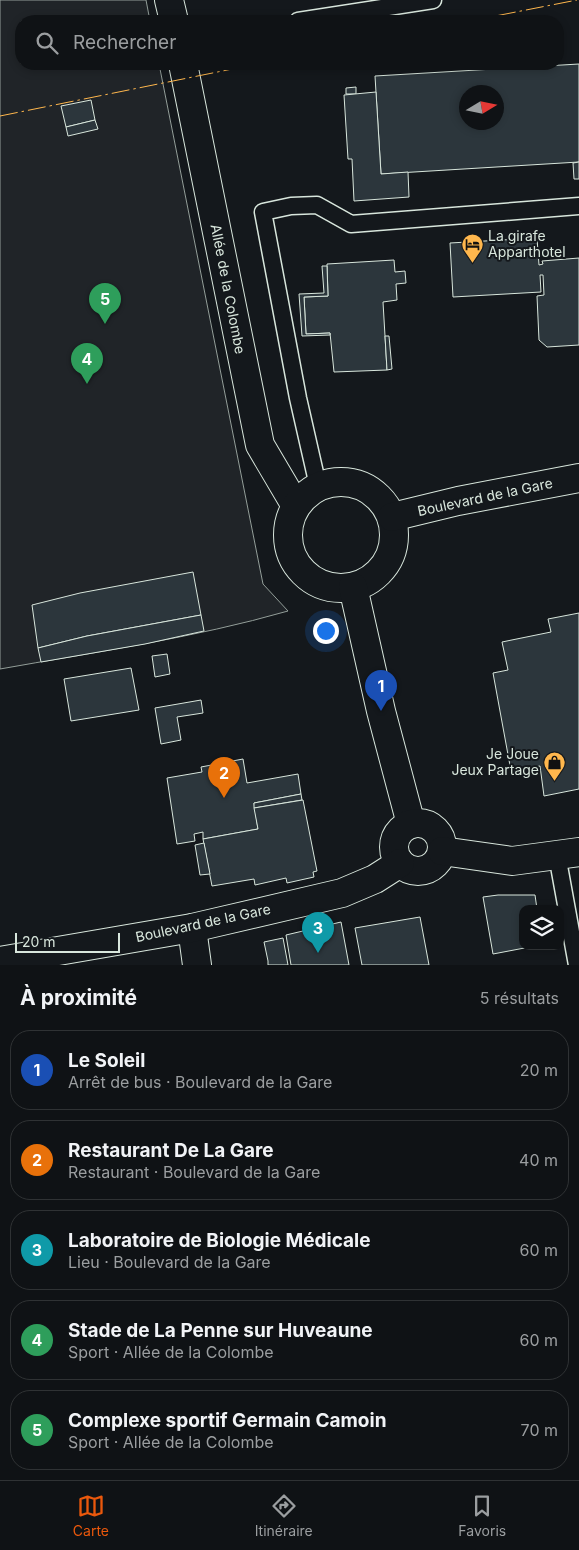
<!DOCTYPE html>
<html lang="fr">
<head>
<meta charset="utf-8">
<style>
	:root { --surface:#0f1215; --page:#1d2022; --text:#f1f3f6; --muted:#9b9ea0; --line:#2f3234; --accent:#ea580c }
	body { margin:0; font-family:Inter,sans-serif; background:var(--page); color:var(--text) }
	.controls { position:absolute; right:15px; bottom:15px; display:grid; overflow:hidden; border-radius:10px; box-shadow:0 2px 8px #0003 }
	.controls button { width:45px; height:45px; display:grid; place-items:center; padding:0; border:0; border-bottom:1px solid var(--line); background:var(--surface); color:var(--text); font:25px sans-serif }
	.compass { position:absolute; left:459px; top:85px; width:45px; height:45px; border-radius:50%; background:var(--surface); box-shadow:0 2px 8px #0003; rotate:80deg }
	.scale { position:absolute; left:15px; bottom:12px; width:105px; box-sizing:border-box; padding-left:5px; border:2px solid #d8e6dc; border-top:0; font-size:14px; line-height:18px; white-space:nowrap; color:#d8e6dc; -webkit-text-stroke:4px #14181c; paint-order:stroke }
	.you { position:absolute; left:325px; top:630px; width:18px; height:18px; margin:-12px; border:4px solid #fff; border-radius:50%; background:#1a73e8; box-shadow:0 0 0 8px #1a73e833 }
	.badge { display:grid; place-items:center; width:32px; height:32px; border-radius:50%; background:var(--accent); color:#fff; font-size:16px; font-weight:700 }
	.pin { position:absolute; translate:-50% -41px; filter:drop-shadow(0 1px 2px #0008) }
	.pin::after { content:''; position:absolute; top:26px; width:18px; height:15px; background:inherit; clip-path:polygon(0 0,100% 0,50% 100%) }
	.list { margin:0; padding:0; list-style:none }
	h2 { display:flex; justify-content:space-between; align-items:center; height:65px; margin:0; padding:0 20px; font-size:21px }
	h2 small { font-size:16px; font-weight:400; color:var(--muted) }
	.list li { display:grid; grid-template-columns:32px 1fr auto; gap:15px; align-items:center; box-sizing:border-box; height:80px; margin:0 10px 10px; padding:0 10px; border:1px solid var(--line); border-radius:20px }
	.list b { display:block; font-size:19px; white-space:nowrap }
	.list p { margin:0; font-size:16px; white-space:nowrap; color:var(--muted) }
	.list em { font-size:16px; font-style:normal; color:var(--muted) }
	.icon { flex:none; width:28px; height:28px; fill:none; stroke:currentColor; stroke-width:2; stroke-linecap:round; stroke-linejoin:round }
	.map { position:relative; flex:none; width:579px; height:965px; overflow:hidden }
	.search { position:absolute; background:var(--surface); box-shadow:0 2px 8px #0003; left:15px; right:15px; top:15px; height:55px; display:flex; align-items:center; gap:12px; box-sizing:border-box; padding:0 18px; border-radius:20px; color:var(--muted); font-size:19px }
	.sheet { height:515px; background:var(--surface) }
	nav { display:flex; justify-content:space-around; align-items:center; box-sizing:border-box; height:70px; border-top:1px solid var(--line); background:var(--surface); font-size:14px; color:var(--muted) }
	nav a { display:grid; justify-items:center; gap:2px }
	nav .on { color:var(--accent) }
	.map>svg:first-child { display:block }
	.pitch { fill:#202428; stroke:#939e99 }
	.building { fill:#2c363c; stroke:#d8e6dc; fill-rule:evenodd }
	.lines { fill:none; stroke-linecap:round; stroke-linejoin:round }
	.lane-casing { stroke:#d8e6dc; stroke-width:19 }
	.street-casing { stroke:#d8e6dc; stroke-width:30 }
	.secondary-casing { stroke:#d8e6dc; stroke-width:30 }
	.lane { stroke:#14181c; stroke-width:16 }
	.street { stroke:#14181c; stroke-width:28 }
	.secondary { stroke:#14181c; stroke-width:28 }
	.power { stroke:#ffb74d; stroke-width:1; stroke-dasharray:18 4 2.5 4; stroke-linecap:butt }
	.labels { text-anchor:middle; stroke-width:4; stroke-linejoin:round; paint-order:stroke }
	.poi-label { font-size:14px; fill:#d8e6dc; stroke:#14181c; text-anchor:start }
	.street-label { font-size:14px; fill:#d8e6dc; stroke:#14181c }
</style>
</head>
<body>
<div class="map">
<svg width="579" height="965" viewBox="0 0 579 965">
	<rect width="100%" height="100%" fill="#14181c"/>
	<path class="pitch" d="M0 0H146L150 21H21V64H159L263 584 288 611C194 638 95 652 0 669Z"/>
	<g class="building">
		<path d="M579 64V162L381 174 375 76ZM466 92H496V122H466Z"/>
		<polygon points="356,87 356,94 346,94 346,88"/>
		<polygon points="376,92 381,174 408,172 409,197 354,201 352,159 348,159 344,95"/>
		<polygon points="91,100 95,120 66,127 61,106"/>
		<polygon points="95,120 98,129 68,136 66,127"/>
		<polygon points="579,162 579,179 574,179 573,163"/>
		<polygon points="537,238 539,265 543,264 542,261 579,258 579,345 547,347 539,340 537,296 544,295 543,275 540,275 541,292 453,297 450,243"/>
		<polygon points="394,260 395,272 405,271 406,283 396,284 397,300 383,302 387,370 334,372 330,333 306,334 304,297 328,296 327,264"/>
		<polygon points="322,266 327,266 328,296 304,297 306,334 330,333 330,335 302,336 299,294 324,293"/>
		<polygon points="385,336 389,336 392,369 387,370"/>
		<polygon points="193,572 201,615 87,636 38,648 32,605 80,593"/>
		<polygon points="579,613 579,789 544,796 540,766 511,771 493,673 508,670 502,642 551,632 548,619"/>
		<polygon points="201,615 204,631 145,644 41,662 38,648 87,636"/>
		<polygon points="167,654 170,674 155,677 152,656"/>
		<polygon points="131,668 139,710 71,721 64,679"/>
		<polygon points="201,700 203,713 177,717 181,740 161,744 155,708"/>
		<polygon points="243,759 247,783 298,774 301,794 254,803 258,829 203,839 203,832 194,834 195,841 177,844 167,778 202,772 201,767"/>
		<polygon points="301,794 302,800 254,808 254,803"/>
		<polygon points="303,800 317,871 313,872 314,877 287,883 286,878 255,885 254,879 212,886 203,839 258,829 254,808"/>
		<polygon points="204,843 210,874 200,875 195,845"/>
		<polygon points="498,895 535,895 537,909 523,909 523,946 535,946 493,954 483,897"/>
		<polygon points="420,917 429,965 362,965 355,928"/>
		<polygon points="341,922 349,965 291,965 286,935"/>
		<polygon points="283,938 288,965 268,965 268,961 264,942"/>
	</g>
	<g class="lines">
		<defs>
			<g id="lane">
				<polyline points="298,21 433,0"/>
				<polyline points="318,486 298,398 263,212 291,206 317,205 351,224 579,206"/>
				<polyline points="557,855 577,965"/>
			</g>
			<g id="street">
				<polyline points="169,0 174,21"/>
				<polyline points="183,64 260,445 296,506"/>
				<polyline points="192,928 197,965"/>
			</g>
			<g id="secondary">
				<circle cx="341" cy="535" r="53"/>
				<polyline points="392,517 458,501 579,478"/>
				<polyline points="353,587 381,711 411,824"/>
				<circle cx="418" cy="847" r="24"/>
				<polyline points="442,851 512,861 579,852"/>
				<polyline points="0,961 192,928 342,893 375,879 400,863"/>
			</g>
		</defs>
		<use href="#lane" class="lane-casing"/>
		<use href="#street" class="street-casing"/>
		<use href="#secondary" class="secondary-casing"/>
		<use href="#lane" class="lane"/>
		<use href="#street" class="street"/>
		<use href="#secondary" class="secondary"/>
		<g class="power">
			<polyline points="470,21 577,0"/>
			<polyline points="0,116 257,64"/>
		</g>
	</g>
	<defs>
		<symbol id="hotel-pin" viewBox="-11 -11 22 30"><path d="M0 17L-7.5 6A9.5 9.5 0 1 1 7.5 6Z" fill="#ffb74d" stroke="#14181c"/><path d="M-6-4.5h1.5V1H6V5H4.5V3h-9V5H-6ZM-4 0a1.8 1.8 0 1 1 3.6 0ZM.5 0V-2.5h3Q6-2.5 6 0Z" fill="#111"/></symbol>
		<symbol id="shop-pin" viewBox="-11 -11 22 30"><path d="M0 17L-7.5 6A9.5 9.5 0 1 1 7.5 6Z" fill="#ffb74d" stroke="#14181c"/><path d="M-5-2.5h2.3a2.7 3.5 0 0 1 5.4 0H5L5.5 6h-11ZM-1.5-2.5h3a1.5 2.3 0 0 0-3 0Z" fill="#111"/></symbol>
	</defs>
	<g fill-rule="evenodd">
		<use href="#hotel-pin" x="460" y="232" width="25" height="34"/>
		<use href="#shop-pin" x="542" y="750" width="25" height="34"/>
	</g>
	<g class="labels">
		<g class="poi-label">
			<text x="488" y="241">La girafe<tspan x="488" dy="16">Apparthotel</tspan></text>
			<text x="539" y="759" text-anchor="end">Je Joue<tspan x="539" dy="16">Jeux Partage</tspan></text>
		</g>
		<g class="street-label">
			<text transform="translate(228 289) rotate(79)" y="5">Allée de la Colombe</text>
			<text transform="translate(485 497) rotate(-12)" y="5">Boulevard de la Gare</text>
			<text transform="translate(203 923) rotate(-12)" y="5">Boulevard de la Gare</text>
		</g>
	</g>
</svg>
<div class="controls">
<button><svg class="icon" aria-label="layers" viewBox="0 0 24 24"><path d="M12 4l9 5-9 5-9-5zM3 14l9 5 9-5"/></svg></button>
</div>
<svg class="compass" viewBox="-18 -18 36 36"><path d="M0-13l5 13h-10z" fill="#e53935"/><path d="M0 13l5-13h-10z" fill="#9b9ea0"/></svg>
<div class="scale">20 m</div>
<div class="you"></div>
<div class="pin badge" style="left:381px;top:711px;background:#1a4fb4">1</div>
<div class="pin badge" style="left:224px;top:798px;background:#e8710a">2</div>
<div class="pin badge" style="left:318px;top:953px;background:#0f9aa8">3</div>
<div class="pin badge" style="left:87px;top:384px;background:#2e9e5b">4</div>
<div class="pin badge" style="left:105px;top:324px;background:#2e9e5b">5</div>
<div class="search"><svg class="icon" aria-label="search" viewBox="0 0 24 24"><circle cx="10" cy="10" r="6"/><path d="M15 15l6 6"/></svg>Rechercher</div>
</div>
<section class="sheet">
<h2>À proximité<small>5 résultats</small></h2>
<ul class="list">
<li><span class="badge" style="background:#1a4fb4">1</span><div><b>Le Soleil</b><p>Arrêt de bus · Boulevard de la Gare</p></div><em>20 m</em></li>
<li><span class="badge" style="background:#e8710a">2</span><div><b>Restaurant De La Gare</b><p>Restaurant · Boulevard de la Gare</p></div><em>40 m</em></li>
<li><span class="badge" style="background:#0f9aa8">3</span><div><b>Laboratoire de Biologie Médicale</b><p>Lieu · Boulevard de la Gare</p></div><em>60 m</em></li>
<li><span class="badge" style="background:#2e9e5b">4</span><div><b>Stade de La Penne sur Huveaune</b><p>Sport · Allée de la Colombe</p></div><em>60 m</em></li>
<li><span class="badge" style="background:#2e9e5b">5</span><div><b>Complexe sportif Germain Camoin</b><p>Sport · Allée de la Colombe</p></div><em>70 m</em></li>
</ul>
</section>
<nav>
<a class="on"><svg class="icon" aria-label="map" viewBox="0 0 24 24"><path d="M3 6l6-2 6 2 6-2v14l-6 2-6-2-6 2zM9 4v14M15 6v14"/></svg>Carte</a>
<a><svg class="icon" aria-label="directions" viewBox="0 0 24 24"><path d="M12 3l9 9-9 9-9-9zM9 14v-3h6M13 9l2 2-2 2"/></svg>Itinéraire</a>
<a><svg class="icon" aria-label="saved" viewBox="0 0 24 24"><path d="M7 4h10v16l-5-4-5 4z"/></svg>Favoris</a>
</nav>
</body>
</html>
